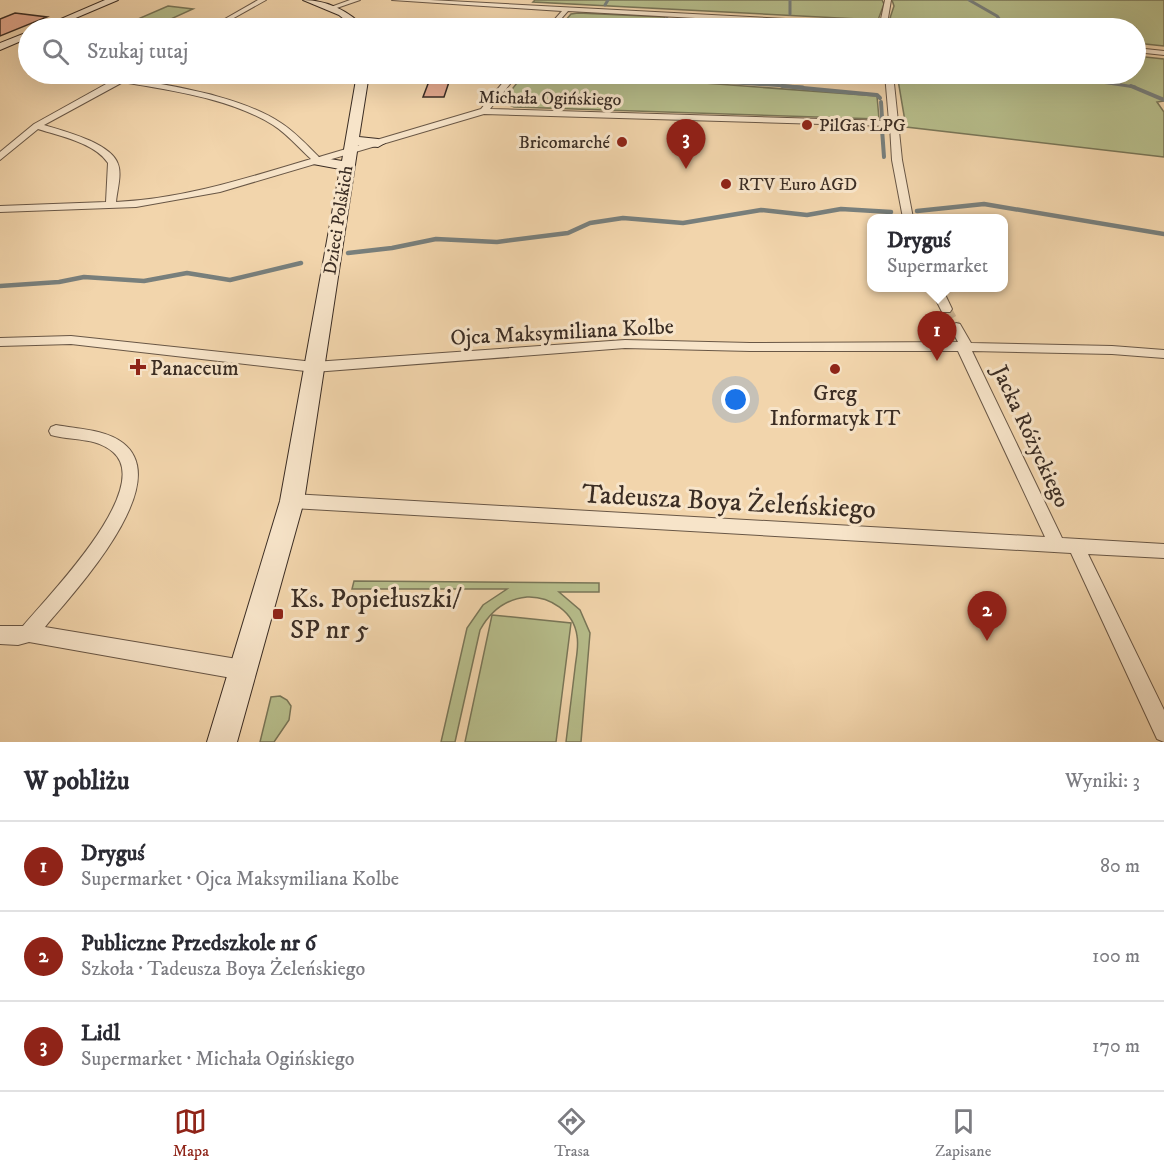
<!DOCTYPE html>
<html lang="pl">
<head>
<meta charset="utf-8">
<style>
	:root { --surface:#fff; --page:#f2f2f3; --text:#2b2b33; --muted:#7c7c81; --line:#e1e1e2; --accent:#8f2418 }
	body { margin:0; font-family:"IM FELL DW Pica",serif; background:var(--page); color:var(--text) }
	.you { position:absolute; left:736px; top:400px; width:21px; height:21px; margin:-15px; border:4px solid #fff; border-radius:50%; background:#1a73e8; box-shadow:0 0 0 9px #1a73e833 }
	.badge { display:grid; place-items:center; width:39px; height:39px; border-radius:50%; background:var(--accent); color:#fff; font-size:20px; font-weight:700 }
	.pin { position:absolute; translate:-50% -50px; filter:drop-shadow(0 2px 3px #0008) }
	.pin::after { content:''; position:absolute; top:32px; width:21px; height:18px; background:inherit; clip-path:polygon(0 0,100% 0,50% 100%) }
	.popup { position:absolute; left:867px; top:214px; width:141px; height:78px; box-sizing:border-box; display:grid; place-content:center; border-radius:12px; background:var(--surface); filter:drop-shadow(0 2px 4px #0005); font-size:20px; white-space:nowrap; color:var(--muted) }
	.popup b { font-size:22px; color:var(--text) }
	.popup::after { content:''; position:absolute; left:50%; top:100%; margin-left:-12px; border:12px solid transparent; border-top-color:var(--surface) }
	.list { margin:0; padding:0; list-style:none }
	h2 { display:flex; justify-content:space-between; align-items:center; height:78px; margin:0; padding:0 24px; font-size:26px }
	h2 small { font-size:20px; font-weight:400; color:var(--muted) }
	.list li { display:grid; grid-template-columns:39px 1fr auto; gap:18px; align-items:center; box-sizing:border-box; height:90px; padding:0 24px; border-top:2px solid var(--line) }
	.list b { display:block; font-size:22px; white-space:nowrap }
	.list p { margin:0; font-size:20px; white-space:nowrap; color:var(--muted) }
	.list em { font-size:20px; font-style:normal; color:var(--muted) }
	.icon { flex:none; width:33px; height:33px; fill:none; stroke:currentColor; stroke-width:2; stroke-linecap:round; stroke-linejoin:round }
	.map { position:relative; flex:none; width:1164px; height:742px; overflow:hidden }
	.search { position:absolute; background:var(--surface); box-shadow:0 6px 24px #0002; left:18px; right:18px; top:18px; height:66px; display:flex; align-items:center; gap:15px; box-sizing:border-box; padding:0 21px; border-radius:33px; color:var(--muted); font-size:22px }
	.sheet { height:348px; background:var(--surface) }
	nav { display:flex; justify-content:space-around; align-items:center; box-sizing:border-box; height:84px; border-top:2px solid var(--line); background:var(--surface); font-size:16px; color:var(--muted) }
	nav a { display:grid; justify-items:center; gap:3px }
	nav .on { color:var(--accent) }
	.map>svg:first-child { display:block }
	.green { fill:#b7be8c; stroke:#797658; stroke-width:1.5 }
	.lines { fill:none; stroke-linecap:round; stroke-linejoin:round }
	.stream-far2 { stroke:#787f7c; stroke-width:3 }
	.stream-far1 { stroke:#787f7c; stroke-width:4 }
	.stream { stroke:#787f7c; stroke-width:4.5 }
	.building { fill:#e4a98e; stroke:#3b2d24; stroke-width:1.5 }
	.street-tunnel { stroke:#cdb391; stroke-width:11; stroke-dasharray:11 6; stroke-linecap:butt }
	.street-casing { stroke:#695746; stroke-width:2 }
	.secondary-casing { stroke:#3b2d24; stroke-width:2 }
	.street { fill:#f7e4c9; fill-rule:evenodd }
	.secondary { fill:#f7e4c9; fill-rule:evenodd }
	.poi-dot { fill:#8f2418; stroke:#f7e4c9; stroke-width:2 }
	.labels { text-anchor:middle; stroke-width:6; stroke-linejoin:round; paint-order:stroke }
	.far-street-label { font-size:18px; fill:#3b2d24; stroke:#f7e4c9 }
	.far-poi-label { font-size:18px; fill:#3b2d24; stroke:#f7e4c9; text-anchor:start }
	.street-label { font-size:22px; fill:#3b2d24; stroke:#f7e4c9 }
	.poi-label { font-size:22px; fill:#3b2d24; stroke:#f7e4c9; text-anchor:start }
	.near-street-label { font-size:27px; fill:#3b2d24; stroke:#f7e4c9 }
	.near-poi-label { font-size:27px; fill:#3b2d24; stroke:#f7e4c9; text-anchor:start }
</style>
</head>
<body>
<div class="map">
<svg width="1164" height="742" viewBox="0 0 1164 742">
	<rect width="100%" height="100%" fill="#f2d5ac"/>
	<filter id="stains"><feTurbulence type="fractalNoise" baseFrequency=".00333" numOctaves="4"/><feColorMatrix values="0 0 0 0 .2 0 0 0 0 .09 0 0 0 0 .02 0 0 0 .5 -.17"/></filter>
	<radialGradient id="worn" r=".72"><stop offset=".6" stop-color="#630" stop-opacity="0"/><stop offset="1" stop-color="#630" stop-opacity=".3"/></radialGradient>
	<g class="green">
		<polygon points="535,0 882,0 884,4 878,20 533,2"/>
		<polygon points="892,0 1164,0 1164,46 1136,43 1136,28 990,28 894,20 890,18 894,6"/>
		<polygon points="168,6 193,9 151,28 124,25"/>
		<polygon points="578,13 665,17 659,28 559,28 571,14"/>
		<polygon points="1136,56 1164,59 1164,101 1157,102 1164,112 1164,157 906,127 897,74 1136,74"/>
		<polygon points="524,74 637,74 635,77 637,78 877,96 879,119 514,107 502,102"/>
		<path d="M354 581 599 583V592H559L580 610 590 633 581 742H566C569 717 572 693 575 668 576 658 579 646 577 636 574 612 550 596 527 597 505 599 490 612 480 630L455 742H441L467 628 483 605 507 589H352Z"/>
		<polygon points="492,615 571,623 556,742 465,742"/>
		<polygon points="280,696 287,700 291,706 289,720 274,742 260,742 271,697"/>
	</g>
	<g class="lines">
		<g class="stream-far2">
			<polyline points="790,0 790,14"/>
			<polyline points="969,0 997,16 1006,28"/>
			<polyline points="605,5 608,0"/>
			<polyline points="661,28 667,18"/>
			<polyline points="638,74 638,77 803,87"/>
			<polyline points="1064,74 1068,77 1135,87"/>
		</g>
		<g class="stream-far1">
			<polyline points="782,86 877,95 880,98"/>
			<polyline points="1131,86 1164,100"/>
			<polyline points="881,102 882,118"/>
			<polyline points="882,129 884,157"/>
		</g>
		<g class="stream">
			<polyline points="917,211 984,204 1164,234"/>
			<polyline points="348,253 392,248 436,239 497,242 568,233 590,223 623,218 683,223 761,210 807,215 841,209 891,212"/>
			<polyline points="0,286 59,282 84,277 144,281 187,273 230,280 301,263"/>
		</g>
	</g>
	<g class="building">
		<polygon points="15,13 47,17 0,36 0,19"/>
		<polygon points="431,76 451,76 444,97 423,97"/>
	</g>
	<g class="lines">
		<polyline class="street-tunnel" points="946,309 956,327"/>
		<defs>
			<g id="street">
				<polygon points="258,0 266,0 216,28 209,28"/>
				<polygon points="350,0 360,0 331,10 328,8"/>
				<polygon points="392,0 430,0 880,24 885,0 891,0 887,24 920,28 881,28 568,11 553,28 547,28 562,11"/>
				<polygon points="1136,48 1164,51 1164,55 1136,52"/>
				<path d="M124 74H130L129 78C176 87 240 96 281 123 295 132 307 145 319 157L481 109 510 74H518L490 109 889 121 885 74H893L902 160 913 218H903L892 160 890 126 484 114 220 192 136 207 0 212V206L106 202 108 163C95 143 60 136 38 129L0 160V152L34 124ZM123 82C172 91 230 98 273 125 287 134 299 148 311 159 247 178 183 199 116 202 117 190 122 175 118 164 111 143 64 131 44 125Z"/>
				<polygon points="930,288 942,288 952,309 950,312 942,312"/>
				<polygon points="956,323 960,324 971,343 1112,346 1164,350 1164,358 1112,354 972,351 1062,538 1164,544 1164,558 1088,554 1164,710 1164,742 1157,739 1071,553 292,508 286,506 284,501 286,496 292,494 1045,537 958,351 750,351 625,348 314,372 71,344 0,346 0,338 71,336 314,362 625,340 750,343 958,342 950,327"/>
				<path d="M56 425C77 429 105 429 123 443 176 484 73 593 45 627L243 660 250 663 253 670 250 677 243 680 29 642 18 645 0 644V626H23C47 597 155 488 113 452 96 437 71 441 51 435L49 431 51 427Z"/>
			</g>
			<g id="secondary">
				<polygon points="105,0 118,0 52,28 40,28"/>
				<path d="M303 0C327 0 349 11 365 28H355L339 15Z"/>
				<polygon points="28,32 28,38 0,50 0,43"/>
				<polygon points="357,74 369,74 359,137 378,139 385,143 378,147 358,145 304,501 237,742 207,742 280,501 340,169 313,164 311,161 318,157 342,161"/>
			</g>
		</defs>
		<use href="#street" class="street-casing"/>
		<use href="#secondary" class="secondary-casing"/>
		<use href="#street" class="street"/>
		<use href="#secondary" class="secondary"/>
	</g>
	<g class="poi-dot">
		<circle cx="807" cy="125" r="6"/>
		<circle cx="622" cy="142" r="6"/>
		<circle cx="726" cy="184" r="6"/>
		<path d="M135 358h6v6h6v6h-6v6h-6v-6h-6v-6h6z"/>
		<circle cx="835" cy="369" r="6"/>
		<rect x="272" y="608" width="12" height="12" rx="3"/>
	</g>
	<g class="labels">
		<g class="far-street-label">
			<text transform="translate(550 98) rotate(1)" y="6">Michała Ogińskiego</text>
			<text transform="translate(338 220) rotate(-81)" y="6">Dzieci Polskich</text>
		</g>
		<g class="far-poi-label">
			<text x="819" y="131">PilGas LPG</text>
			<text x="610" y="148" text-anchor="end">Bricomarché</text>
			<text x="738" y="190">RTV Euro AGD</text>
		</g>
		<g class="street-label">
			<text transform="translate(562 331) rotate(-3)" y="8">Ojca Maksymiliana Kolbe</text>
			<text transform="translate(1032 436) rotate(65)" y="8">Jacka Różyckiego</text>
		</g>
		<g class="poi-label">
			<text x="150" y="375">Panaceum</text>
			<text x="835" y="400" text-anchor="middle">Greg<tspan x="835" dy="25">Informatyk IT</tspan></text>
		</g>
		<g class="near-street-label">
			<text transform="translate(729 501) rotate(3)" y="9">Tadeusza Boya Żeleńskiego</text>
		</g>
		<g class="near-poi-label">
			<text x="290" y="607">Ks. Popiełuszki/<tspan x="290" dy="31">SP nr 5</tspan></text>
		</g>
	</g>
	<rect width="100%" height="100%" filter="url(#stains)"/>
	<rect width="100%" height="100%" fill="url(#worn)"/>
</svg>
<div class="you"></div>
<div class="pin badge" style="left:937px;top:361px">1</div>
<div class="popup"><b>Dryguś</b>Supermarket</div>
<div class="pin badge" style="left:987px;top:641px">2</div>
<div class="pin badge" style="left:686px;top:169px">3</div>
<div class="search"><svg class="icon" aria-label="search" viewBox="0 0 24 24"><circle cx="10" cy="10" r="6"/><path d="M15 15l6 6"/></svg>Szukaj tutaj</div>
</div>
<section class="sheet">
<h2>W pobliżu<small>Wyniki: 3</small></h2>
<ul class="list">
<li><span class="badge">1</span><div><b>Dryguś</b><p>Supermarket · Ojca Maksymiliana Kolbe</p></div><em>80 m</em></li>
<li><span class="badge">2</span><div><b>Publiczne Przedszkole nr 6</b><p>Szkoła · Tadeusza Boya Żeleńskiego</p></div><em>100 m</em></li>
<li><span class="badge">3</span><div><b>Lidl</b><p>Supermarket · Michała Ogińskiego</p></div><em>170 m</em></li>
</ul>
</section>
<nav>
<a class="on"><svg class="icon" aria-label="map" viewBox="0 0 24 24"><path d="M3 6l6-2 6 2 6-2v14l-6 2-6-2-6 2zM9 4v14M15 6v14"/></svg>Mapa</a>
<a><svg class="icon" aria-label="directions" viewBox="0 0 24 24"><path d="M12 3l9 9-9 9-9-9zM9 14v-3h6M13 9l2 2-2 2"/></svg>Trasa</a>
<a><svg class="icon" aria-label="saved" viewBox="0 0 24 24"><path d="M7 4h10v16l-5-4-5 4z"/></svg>Zapisane</a>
</nav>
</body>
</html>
